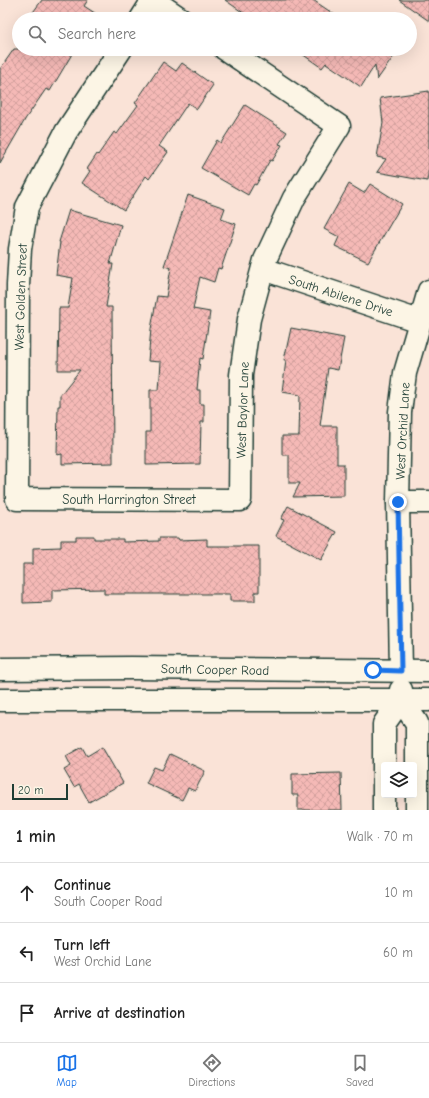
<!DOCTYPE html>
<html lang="en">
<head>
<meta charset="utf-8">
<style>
	:root { --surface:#fff; --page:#f2f2f2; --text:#222; --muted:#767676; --line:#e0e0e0; --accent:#1a73e8 }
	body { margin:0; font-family:"Comic Neue",sans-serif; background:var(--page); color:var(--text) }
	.controls { position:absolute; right:12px; bottom:12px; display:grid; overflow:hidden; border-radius:4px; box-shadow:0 4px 16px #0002 }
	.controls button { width:36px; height:36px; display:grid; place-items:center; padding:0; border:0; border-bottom:1px solid var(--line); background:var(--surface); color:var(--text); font:20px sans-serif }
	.scale { position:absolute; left:12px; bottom:10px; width:56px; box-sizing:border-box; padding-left:4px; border:2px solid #1f3d34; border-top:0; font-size:11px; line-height:14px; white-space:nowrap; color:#1f3d34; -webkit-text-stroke:3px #fcf5e5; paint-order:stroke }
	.stop { position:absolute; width:12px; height:12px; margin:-9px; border:3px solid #1a73e8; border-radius:50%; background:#fff }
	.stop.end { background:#1a73e8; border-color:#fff; box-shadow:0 1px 4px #0008 }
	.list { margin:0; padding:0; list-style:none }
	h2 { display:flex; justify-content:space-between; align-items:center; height:52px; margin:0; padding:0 16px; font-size:17px }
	h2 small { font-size:13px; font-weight:400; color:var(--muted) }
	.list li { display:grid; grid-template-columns:26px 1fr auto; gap:12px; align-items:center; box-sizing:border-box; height:60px; padding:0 16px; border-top:1px solid var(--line) }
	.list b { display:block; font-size:15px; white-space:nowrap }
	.list p { margin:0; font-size:13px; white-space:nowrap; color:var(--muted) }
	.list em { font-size:13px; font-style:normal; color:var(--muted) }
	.icon { flex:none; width:22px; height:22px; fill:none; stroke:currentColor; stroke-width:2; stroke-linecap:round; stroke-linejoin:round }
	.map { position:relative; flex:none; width:429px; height:810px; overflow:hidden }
	.search { position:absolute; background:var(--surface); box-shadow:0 4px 16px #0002; left:12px; right:12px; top:12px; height:44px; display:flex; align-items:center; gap:10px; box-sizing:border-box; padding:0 14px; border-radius:22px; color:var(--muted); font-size:15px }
	.sheet { height:232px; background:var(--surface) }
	nav { display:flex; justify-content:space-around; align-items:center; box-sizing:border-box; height:56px; border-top:1px solid var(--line); background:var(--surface); font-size:11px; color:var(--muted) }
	nav a { display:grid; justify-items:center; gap:2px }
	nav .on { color:var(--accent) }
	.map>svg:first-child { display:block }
	.building { fill:url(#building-cross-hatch); stroke:#1f3d34 }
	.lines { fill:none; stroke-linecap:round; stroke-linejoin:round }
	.street-casing { stroke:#1f3d34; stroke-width:25 }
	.secondary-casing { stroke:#1f3d34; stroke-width:25 }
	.street { stroke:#fcf5e5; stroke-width:22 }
	.secondary { stroke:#fcf5e5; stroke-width:22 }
	.route { stroke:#1a73e8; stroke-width:5 }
	.labels { text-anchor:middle; stroke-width:3; stroke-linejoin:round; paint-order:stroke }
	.street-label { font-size:13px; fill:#1f3d34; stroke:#fcf5e5 }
</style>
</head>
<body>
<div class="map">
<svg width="429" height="810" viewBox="0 0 429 810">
	<defs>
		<pattern id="building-cross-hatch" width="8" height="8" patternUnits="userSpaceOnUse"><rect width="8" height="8" fill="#f5b9b6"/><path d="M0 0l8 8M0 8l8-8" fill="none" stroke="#d2a09d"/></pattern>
	</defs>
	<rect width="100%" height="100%" fill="#fae3d7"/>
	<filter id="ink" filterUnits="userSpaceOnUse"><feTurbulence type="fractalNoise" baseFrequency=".025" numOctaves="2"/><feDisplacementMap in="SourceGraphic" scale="8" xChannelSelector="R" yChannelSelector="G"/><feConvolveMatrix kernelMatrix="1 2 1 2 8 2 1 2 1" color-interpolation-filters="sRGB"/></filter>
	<g filter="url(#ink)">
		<g class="building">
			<polygon points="42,0 88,0 84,6 104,19 28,19"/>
			<polygon points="225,0 313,0 341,19 252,19"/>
			<polygon points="399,0 429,0 429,21"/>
			<polygon points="14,49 75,49 50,91 46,89 26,118 0,163 0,69"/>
			<polygon points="295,49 399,49 377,80 375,65 361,87 326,63 322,68"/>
			<polygon points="163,62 176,71 182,63 213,85 197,109 188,103 159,146 168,152 149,179 146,176 124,210 82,183 90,171 87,169 97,154 98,155 114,132 117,134 138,105 135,103"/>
			<polygon points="429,91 429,168 427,181 377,172 386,159 377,157 383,123 380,98"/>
			<polygon points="245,105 287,132 279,144 282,145 272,161 270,160 256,185 254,184 248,195 201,168 217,140 221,143"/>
			<polygon points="349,184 364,193 370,184 402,204 368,262 335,246 339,237 324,229"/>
			<polygon points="188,195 225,208 221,219 236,224 221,269 218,268 214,282 200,277 193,309 210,312 203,359 200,358 197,390 200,390 200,404 204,404 204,422 201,422 200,464 146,465 146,432 150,432 150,390 159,390 161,362 148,361 151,329 157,296 166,297 171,268 164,266"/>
			<polygon points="69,210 121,225 110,264 113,264 106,307 112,307 113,463 62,464 62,454 57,455 58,406 60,406 60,395 80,370 58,370 59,308 68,308 73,278 56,275 60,242 59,242"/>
			<polygon points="291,328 344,338 338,370 328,368 320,426 337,426 337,464 344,464 344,496 293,497 300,483 289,483 289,455 282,455 282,436 299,436 300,395 282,392 286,360 284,360"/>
			<polygon points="288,506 337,532 321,560 276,536 284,520 281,519"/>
			<polygon points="76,536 94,536 94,539 123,539 123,542 159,541 159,538 178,538 179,540 207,539 207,546 259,546 259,592 255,592 255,601 230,601 230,594 104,594 104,589 52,590 52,602 23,603 23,564 33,564 33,548 61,547 61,540 76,540"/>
			<polygon points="82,747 87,756 102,747 123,783 89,802 79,784 74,787 64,770 71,766 66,756"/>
			<polygon points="170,754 205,771 195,791 188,788 182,800 146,783 154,767 162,770"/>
			<polygon points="341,773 342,810 298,810 298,795 292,795 292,774"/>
		</g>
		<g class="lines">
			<defs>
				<g id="street">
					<polyline points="141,19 153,0 181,19"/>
					<polyline points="121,49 66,132 27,207 20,249 18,285 17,499 240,500 241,375 249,319 265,260 294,198 339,126 225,49"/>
					<polyline points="263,269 419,321"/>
					<polyline points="398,502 429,502"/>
					<polyline points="401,671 398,502 400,412 405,373 429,291"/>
				</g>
				<g id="secondary">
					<polyline points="0,669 131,668 429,671"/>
					<polyline points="401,690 401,700 417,723 417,810"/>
					<polyline points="0,700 429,700"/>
					<polyline points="384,810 384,724 401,700"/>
				</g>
			</defs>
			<use href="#street" class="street-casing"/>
			<use href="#secondary" class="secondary-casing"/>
			<use href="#street" class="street"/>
			<use href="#secondary" class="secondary"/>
		</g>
	</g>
	<g class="lines" filter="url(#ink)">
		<polyline class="route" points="373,670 401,671 398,502"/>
	</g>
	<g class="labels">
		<g class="street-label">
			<text transform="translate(341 295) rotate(18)" y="5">South Abilene Drive</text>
			<text transform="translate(20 297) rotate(-88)" y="5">West Golden Street</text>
			<text transform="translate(242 410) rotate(-88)" y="5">West Baylor Lane</text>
			<text transform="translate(402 431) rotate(-87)" y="5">West Orchid Lane</text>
			<text x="129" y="504">South Harrington Street</text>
			<text transform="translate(215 669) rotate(1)" y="5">South Cooper Road</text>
		</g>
	</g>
</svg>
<div class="controls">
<button><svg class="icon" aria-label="layers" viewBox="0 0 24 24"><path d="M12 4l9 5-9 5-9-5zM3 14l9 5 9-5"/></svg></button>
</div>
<div class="scale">20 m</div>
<div class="stop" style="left:373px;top:670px"></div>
<div class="stop end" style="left:398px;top:502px"></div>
<div class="search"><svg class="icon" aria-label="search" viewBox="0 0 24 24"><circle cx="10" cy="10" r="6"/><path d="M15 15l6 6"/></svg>Search here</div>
</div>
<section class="sheet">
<h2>1 min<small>Walk · 70 m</small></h2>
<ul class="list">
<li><svg class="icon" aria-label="ahead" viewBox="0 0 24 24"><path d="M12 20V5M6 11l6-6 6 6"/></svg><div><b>Continue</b><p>South Cooper Road</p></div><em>10 m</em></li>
<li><svg class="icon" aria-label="left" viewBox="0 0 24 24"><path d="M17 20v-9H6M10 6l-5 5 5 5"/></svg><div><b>Turn left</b><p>West Orchid Lane</p></div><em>60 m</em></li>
<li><svg class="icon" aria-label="arrive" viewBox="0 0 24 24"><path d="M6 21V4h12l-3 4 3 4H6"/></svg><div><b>Arrive at destination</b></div></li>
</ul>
</section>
<nav>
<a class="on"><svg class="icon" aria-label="map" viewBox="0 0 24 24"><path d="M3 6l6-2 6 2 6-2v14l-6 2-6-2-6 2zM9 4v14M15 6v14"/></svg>Map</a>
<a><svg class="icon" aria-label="directions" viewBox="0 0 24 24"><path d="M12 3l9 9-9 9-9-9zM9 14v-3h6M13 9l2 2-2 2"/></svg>Directions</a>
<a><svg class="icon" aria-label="saved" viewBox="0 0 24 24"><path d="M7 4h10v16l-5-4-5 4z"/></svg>Saved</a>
</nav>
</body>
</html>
